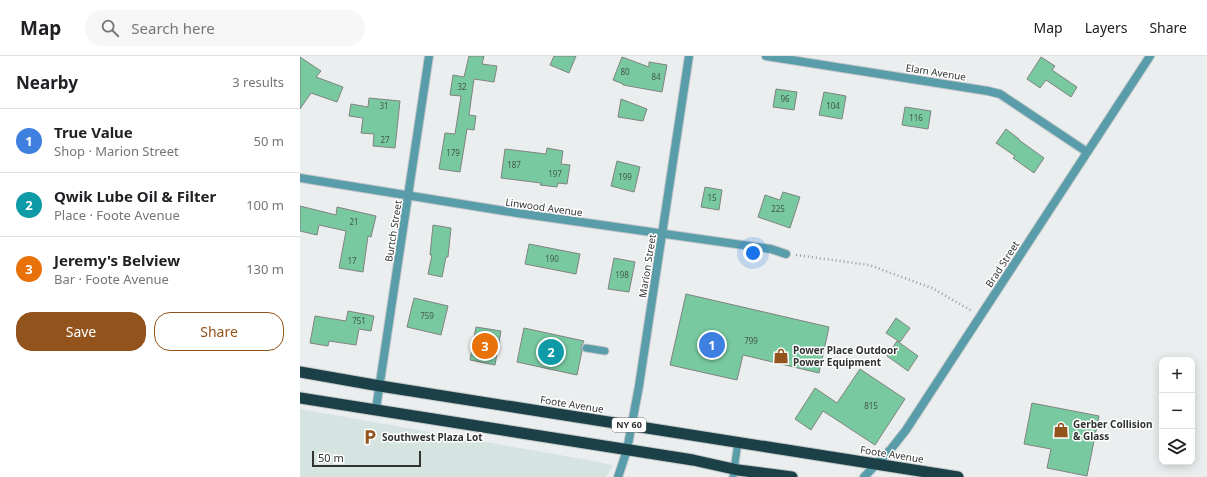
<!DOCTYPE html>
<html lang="en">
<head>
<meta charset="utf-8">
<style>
	:root { --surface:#fff; --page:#f6f6f6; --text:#202124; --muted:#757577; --line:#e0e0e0; --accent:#93531c }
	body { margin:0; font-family:"Noto Sans",sans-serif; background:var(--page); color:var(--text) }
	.controls { position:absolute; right:12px; bottom:12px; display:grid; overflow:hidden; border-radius:8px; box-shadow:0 2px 10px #0003 }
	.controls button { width:36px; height:36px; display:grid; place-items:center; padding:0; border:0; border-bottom:1px solid var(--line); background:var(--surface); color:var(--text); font:20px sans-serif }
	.scale { position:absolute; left:12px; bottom:10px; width:109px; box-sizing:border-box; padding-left:4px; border:2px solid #313232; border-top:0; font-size:11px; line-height:14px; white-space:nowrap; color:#313232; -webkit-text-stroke:3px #fff; paint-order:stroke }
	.you { position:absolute; left:453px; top:197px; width:14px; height:14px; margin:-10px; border:3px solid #fff; border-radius:50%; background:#1a73e8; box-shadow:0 0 0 6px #1a73e833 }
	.badge { display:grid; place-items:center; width:26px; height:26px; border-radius:50%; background:var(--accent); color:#fff; font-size:13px; font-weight:700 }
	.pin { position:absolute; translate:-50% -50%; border:2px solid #fff; box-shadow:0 1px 4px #0006 }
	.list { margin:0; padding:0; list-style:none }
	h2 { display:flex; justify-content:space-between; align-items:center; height:52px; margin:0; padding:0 16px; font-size:17px }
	h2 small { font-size:13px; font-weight:400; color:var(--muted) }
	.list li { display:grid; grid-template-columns:26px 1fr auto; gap:12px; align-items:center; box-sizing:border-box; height:64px; padding:0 16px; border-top:1px solid var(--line) }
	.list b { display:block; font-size:15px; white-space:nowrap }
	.list p { margin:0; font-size:13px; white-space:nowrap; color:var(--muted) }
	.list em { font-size:13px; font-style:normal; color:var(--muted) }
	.actions { display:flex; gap:8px; padding:12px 16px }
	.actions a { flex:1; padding:9px 0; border:1px solid var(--accent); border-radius:16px; text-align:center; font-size:14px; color:var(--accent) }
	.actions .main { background:var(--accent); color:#fff }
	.icon { flex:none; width:22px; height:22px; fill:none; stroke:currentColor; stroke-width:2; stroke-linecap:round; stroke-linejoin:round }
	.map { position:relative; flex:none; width:907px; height:421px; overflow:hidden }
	header { display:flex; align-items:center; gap:24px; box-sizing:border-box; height:56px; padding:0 20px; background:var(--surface); border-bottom:1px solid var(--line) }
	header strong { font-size:19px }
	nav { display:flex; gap:22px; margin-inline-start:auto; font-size:14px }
	.search { width:280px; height:36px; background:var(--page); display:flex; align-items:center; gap:10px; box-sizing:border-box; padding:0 14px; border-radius:22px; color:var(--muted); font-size:15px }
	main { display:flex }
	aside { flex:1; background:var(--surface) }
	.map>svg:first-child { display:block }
	.built { fill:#d5e3e1 }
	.building { fill:#78c9a0; stroke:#808381 }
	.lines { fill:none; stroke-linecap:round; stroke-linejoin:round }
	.service-casing { stroke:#c5c8c8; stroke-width:9 }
	.minor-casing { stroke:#c5c8c8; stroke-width:10 }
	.trunk-casing { stroke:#c5c8c8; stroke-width:13 }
	.path { stroke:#989b9b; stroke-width:2.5; stroke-dasharray:1 3; stroke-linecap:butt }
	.service { stroke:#599dab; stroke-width:7 }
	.minor { stroke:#599dab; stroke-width:8 }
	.trunk { stroke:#1c4048; stroke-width:11 }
	.labels { text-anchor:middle; stroke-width:3; stroke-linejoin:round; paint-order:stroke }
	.number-label { font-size:8px; fill:#43584e }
	.shield { fill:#fff; stroke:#6f7070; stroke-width:1 }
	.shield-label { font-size:9px; font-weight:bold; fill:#313232 }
	.street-label { font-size:10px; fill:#313232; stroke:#fff }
	.poi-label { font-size:10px; font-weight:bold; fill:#313232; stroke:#fff; text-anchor:start }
</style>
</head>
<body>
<header>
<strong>Map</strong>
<div class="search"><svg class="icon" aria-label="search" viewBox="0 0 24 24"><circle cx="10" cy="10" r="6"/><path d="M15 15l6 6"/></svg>Search here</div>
<nav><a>Map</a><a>Layers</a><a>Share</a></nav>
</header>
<main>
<aside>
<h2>Nearby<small>3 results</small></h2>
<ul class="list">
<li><span class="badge" style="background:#3f7fe0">1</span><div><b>True Value</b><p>Shop · Marion Street</p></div><em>50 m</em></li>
<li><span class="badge" style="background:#0f9aa8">2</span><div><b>Qwik Lube Oil &amp; Filter</b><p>Place · Foote Avenue</p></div><em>100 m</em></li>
<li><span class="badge" style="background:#e8710a">3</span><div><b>Jeremy's Belview</b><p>Bar · Foote Avenue</p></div><em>130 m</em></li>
</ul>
<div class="actions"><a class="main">Save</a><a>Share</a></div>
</aside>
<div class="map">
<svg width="907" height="421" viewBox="0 0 907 421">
	<rect width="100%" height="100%" fill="#eaeeee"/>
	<polygon class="built" points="0,353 282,403 313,409 306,421 0,421"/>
	<g class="building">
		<polygon points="169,0 184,0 182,8 197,10 194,26 174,23 169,59 176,60 174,74 167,73 160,116 139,113 145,77 155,78 161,40 150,39 153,19 164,21"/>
		<polygon points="254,0 276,0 269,17 250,9"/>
		<polygon points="0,1 21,15 16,21 43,31 37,46 11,37 0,53"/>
		<polygon points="322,1 349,11 349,6 367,9 362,36 323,29 323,28 313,24"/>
		<polygon points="741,1 755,10 752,14 777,31 771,41 746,24 740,32 727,23"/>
		<polygon points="476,33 497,36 494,54 473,51"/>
		<polygon points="524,36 546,40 542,63 519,59"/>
		<polygon points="69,42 100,45 95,92 73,90 74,78 61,77 63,62 49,60 51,48 68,51"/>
		<polygon points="321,43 347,53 343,65 318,61"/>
		<polygon points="605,51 631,55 628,73 602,69"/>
		<polygon points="706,73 719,83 719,84 744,102 734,117 713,102 715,100 696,87"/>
		<polygon points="247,92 263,95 261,108 270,109 267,128 258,127 257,131 240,129 241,127 201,122 205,93 246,98"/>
		<polygon points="317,105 340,111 334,136 311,130"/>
		<polygon points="405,131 422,134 419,154 401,151"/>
		<polygon points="483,136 500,141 490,172 458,161 465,139 480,144"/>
		<polygon points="0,150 36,159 37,151 76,160 71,181 68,180 63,216 39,212 46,175 19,169 17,179 0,175"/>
		<polygon points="133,169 151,172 148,201 146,201 142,221 128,218 132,199 130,199"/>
		<polygon points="229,188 280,198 276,218 225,208"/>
		<polygon points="314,202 335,206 329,236 308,233"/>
		<polygon points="386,238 529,271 519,317 443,299 437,324 370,309"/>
		<polygon points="114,242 148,250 141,279 107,271"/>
		<polygon points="48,255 74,260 71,275 59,273 56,289 29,285 28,290 10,287 15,260 46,265"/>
		<polygon points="596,262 610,272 600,286 586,277"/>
		<polygon points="176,271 201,275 195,309 170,304"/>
		<polygon points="224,272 284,285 281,291 282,295 277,319 217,306"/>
		<polygon points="597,285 618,300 608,315 587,300"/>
		<polygon points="560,313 605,343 575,389 523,355 511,374 495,363 515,332 537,347"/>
		<polygon points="732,347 799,360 787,420 747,412 751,393 724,388"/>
	</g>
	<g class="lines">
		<defs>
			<g id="service">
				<polyline points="286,292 305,295"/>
				<polyline points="433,421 438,386"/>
			</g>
			<g id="minor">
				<polyline points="466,0 688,35 700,38 787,96"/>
				<polyline points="0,122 217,157 471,193 486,198"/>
				<polyline points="76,353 129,0"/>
				<polyline points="318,421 327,394 339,330 389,0"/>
				<polyline points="564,421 591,393 606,374 850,0"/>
			</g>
			<g id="trunk">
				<polyline points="0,316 80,330 658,421"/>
				<polyline points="0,342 393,404 438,414 492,421"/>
			</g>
		</defs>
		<use href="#service" class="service-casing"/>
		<use href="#minor" class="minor-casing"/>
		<use href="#trunk" class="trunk-casing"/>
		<polyline class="path" points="496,199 569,209 632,232 672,255"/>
		<use href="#service" class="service"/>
		<use href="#minor" class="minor"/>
		<use href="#trunk" class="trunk"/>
	</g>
	<defs>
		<symbol id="shop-bare" viewBox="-9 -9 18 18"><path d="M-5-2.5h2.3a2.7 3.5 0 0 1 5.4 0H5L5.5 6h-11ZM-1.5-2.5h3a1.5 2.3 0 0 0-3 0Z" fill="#93531c" stroke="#fff" stroke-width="2.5" paint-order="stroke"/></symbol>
		<symbol id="parking-bare" viewBox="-9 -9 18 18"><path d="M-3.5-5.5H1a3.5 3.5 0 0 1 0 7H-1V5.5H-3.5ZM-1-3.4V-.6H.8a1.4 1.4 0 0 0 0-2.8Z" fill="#93531c" stroke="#fff" stroke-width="2.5" paint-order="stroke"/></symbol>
	</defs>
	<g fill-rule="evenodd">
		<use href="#shop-bare" x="470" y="289" width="22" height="22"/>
		<use href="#shop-bare" x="750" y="363" width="22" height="22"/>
		<use href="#parking-bare" x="59" y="370" width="22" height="22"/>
	</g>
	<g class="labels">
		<g class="number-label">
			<text x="325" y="19">80</text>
			<text x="356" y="24">84</text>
			<text x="162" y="34">32</text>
			<text x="485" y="46">96</text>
			<text x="84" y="53">31</text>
			<text x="533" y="53">104</text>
			<text x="616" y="65">116</text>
			<text x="85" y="87">27</text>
			<text x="153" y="100">179</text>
			<text x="214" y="112">187</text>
			<text x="255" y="121">197</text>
			<text x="325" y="124">199</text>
			<text x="412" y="145">15</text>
			<text x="478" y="156">225</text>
			<text x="54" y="169">21</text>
			<text x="252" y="206">190</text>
			<text x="52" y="208">17</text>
			<text x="322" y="222">198</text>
			<text x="127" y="263">759</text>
			<text x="59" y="268">751</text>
			<text x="451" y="288">799</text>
			<text x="571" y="353">815</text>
		</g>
		<rect class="shield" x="312" y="362" width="34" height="14" rx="3"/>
		<g class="shield-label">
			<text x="329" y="372">NY 60</text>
		</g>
		<g class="street-label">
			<text transform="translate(636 16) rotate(9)" y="4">Elam Avenue</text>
			<text transform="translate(244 151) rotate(8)" y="4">Linwood Avenue</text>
			<text transform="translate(93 175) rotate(-81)" y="4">Burtch Street</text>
			<text transform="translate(702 208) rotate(-57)" y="4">Brad Street</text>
			<text transform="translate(347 210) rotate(-81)" y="4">Marion Street</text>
			<text transform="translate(272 348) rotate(9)" y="4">Foote Avenue</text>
			<text transform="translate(592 398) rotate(9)" y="4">Foote Avenue</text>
		</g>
		<g class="poi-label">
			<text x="493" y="298">Power Place Outdoor<tspan x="493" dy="12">Power Equipment</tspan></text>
			<text x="773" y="372">Gerber Collision<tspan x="773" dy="12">&amp; Glass</tspan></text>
			<text x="82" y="385">Southwest Plaza Lot</text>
		</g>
	</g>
</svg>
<div class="controls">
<button>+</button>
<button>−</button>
<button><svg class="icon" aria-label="layers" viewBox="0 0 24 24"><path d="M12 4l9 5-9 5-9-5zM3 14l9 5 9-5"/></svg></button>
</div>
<div class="scale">50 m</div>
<div class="you"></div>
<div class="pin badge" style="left:412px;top:289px;background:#3f7fe0">1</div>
<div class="pin badge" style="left:251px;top:296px;background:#0f9aa8">2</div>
<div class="pin badge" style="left:185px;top:290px;background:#e8710a">3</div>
</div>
</main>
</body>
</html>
